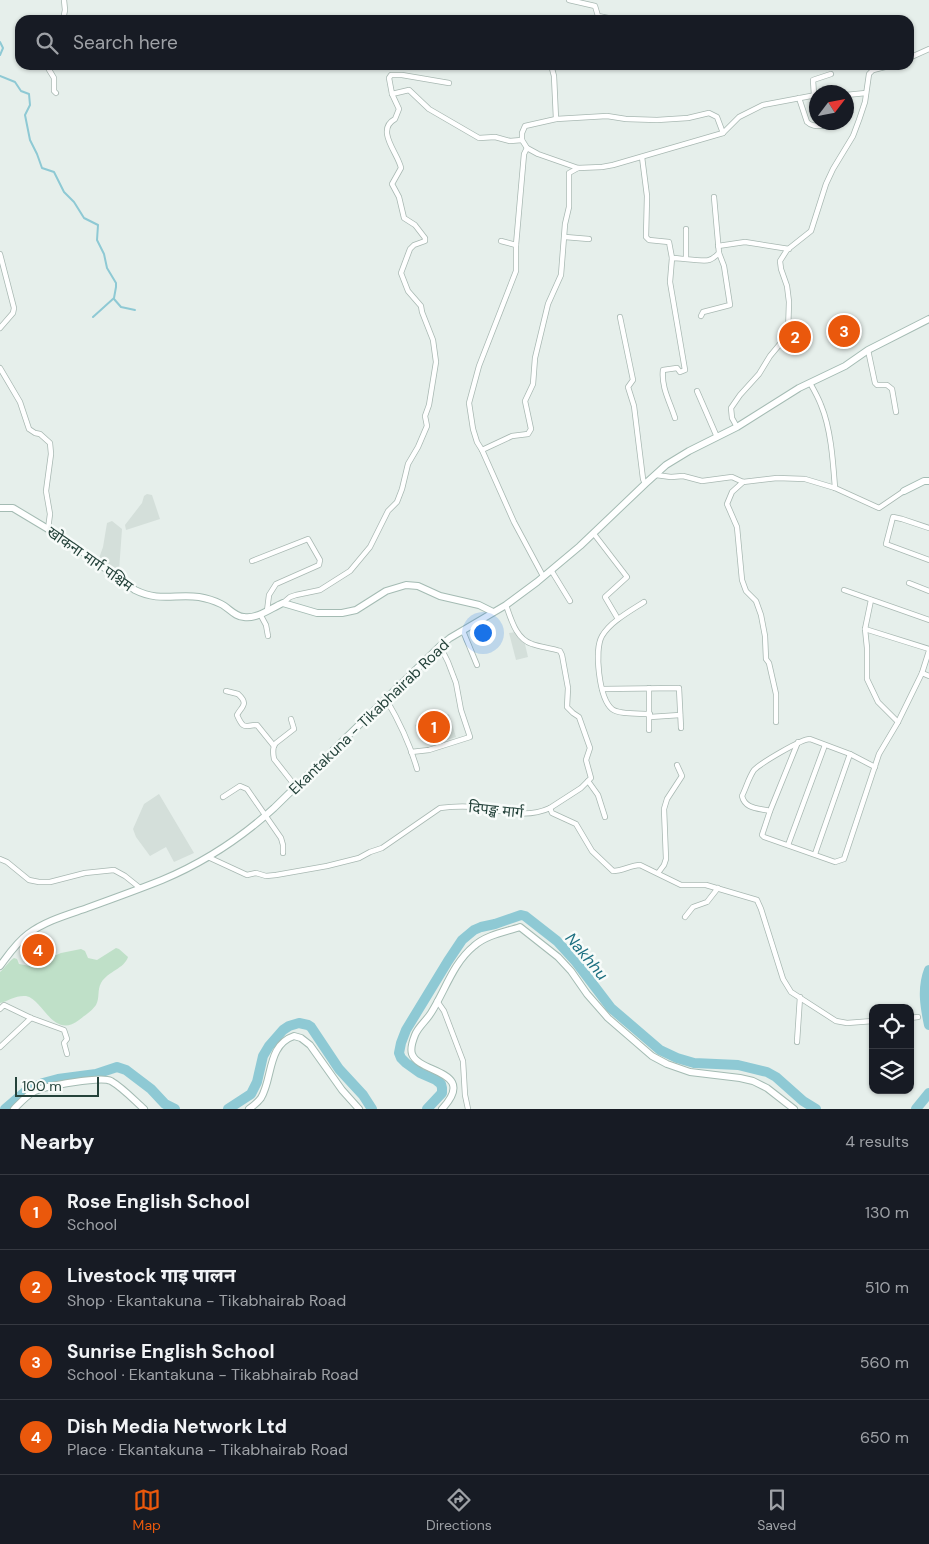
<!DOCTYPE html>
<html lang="en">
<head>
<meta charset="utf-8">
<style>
	:root { --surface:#171b24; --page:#242831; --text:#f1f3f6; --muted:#9ea1a6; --line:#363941; --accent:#ea580c }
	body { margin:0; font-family:"DM Sans","Noto Sans Devanagari",sans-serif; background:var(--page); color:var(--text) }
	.controls { position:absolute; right:15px; bottom:15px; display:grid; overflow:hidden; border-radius:10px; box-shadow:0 1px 4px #0004 }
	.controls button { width:45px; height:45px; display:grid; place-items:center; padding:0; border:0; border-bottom:1px solid var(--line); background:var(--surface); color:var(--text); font:25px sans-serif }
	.compass { position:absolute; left:809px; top:85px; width:45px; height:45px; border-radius:50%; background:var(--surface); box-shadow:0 1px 4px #0004; rotate:58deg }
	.scale { position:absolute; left:15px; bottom:12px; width:84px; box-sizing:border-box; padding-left:5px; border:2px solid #24423a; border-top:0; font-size:14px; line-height:18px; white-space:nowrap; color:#24423a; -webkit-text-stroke:4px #f7fbf9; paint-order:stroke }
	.you { position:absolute; left:482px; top:632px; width:18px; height:18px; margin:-12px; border:4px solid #fff; border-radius:50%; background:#1a73e8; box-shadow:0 0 0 8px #1a73e833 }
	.badge { display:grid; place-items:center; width:32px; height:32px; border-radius:50%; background:var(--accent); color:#fff; font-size:16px; font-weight:700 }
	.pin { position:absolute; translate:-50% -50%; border:2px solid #fff; box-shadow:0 1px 5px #0006 }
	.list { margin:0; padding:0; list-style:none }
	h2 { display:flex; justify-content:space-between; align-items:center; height:65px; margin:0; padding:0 20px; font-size:21px }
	h2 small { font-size:16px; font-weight:400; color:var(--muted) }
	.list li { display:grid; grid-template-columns:32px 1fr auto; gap:15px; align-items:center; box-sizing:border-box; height:75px; padding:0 20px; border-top:1px solid var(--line) }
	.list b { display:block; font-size:19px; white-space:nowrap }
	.list p { margin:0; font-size:16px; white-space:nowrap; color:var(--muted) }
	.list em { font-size:16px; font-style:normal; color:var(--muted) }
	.icon { flex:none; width:28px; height:28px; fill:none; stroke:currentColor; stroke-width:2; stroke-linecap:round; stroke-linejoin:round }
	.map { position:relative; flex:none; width:929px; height:1109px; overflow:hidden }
	.search { position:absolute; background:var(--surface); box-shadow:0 1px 4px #0004; left:15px; right:15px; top:15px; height:55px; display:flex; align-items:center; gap:12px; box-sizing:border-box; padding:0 18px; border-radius:15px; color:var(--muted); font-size:19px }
	.sheet { height:365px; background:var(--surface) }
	nav { display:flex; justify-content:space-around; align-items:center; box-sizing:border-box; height:70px; border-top:1px solid var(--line); background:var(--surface); font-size:14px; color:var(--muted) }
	nav a { display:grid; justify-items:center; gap:2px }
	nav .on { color:var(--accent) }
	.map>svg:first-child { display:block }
	.built { fill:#d4dfda }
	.green { fill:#bfe0c8 }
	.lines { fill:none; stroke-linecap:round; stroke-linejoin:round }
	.stream { stroke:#8ec9d4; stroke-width:2 }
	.river { stroke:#8ec9d4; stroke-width:10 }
	.street-casing { stroke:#a8b8b2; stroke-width:6 }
	.secondary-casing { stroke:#a4bbb3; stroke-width:8 }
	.street { stroke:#fff; stroke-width:4.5 }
	.secondary { stroke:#fff; stroke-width:6 }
	.labels { text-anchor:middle; stroke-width:5; stroke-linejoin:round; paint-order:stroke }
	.street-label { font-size:15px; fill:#24423a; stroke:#f7fbf9 }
	.water-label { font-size:16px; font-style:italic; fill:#1c6f80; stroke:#f7fbf9 }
</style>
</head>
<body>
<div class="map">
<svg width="929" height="1109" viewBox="0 0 929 1109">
	<rect width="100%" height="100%" fill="#e6efeb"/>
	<g class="built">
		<polygon points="147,494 152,495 160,519 126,530 125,525 142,503 144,496"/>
		<polygon points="112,521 122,529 119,571 98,561 103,547 107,523"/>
		<polygon points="516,632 524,640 528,657 516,660 509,633"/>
		<polygon points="449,714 456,737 447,740 443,729 420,736 415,725"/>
		<polygon points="159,794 194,853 174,862 166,847 150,856 136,837 133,829 144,804"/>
	</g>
	<path class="green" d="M116 948 119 949 128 957C124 969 108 971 101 983 97 990 100 998 96 1005 91 1012 85 1015 79 1020 53 1040 43 999 26 996 16 995 8 1001 0 1003V972C5 968 8 962 14 958L17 959 19 964 30 966 61 953 81 949 85 951 88 958 97 960Z"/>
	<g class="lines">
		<g class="stream">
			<polyline points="0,42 3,48 0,55"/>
			<polyline points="0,76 15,82 21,91 29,94 30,105 25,115 30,140 37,154 42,168 54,172 64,192 74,202 84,218 98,225 97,240 104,254 107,268 116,283 116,287 114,298 93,317"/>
			<polyline points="114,299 121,307 135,310"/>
		</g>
		<g class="river">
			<path d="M929 970C922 988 925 1006 929 1025"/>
			<polyline points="5,1109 26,1091 43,1083 58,1079 96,1074 117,1067 126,1070 151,1089 165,1104 175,1109"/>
			<polyline points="228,1109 251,1094 257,1082 263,1056 269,1046 283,1030 289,1026 299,1023 308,1025 311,1027 339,1069 363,1095 372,1109"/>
			<polyline points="427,1109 442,1093 442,1088 441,1084 436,1080 420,1073 406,1063 401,1058 399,1053 401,1043 406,1030 448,961 462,940 474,930 481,927 495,924 521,915 525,916 557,941 576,962 611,1008 660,1050 677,1058 694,1063 738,1065 767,1072 776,1077 803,1101 816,1109"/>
			<polyline points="916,1109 929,1093"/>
		</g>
		<defs>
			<g id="street">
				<polyline points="569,0 595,6 598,16 618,20"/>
				<polyline points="63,20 65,10 64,0"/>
				<polyline points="909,58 929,49"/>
				<polyline points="48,65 48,68 54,78 54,91 56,93"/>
				<polyline points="551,65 554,76 556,119"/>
				<polyline points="392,94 409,90 429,109 479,138 495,137 510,141 522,140 527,148 538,154 578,168 602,167 613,165 723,133"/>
				<polyline points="814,95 813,80 831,74"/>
				<polyline points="846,95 866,93"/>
				<path d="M799 98 807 122C811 126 816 126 822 126"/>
				<polyline points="522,140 522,133 525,126 556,119 607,116 626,119 657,120 688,118 709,113 717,117 723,133 739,117 763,105 816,95"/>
				<polyline points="527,148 524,154 516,245 516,271 479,366 469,403 473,429 477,442 482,450 514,522 543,576"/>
				<polyline points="642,157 647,196 646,237 649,240 669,242 672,258"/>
				<polyline points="686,229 686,258"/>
				<polyline points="565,237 589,239"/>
				<polyline points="501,241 516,245"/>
				<polyline points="718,246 745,242 789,249"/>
				<polyline points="0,254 14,308 13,313 0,328"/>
				<polyline points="701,316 703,312 730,305 724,266 719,253"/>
				<polyline points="620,317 633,380 628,387 634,406 643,479 645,484"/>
				<polyline points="868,350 875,383 877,385 887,385 892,389 896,412"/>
				<polyline points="0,368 20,402 29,429 35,433 40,434 50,443 51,454 46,491 50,514 48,529"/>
				<path d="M810 383C814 390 818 397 821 405 831 429 833 461 835 488"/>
				<polyline points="697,391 717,437"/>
				<path d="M675 418C670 402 661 387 663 370L677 368 680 372 685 370 670 282 672 258C680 258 704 262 709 260 713 259 716 256 719 253L714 197"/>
				<polyline points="737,427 732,418 731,408 740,395 759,374 770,356 785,338 788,332 789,302 787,286 781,269 780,261 787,250 811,231 826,184 833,169 853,136 859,120 865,102 869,74 873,70 893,65"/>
				<polyline points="482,450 512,436 528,434 531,429 525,401 533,384 535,358 548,304 561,275 565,224 569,207 569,173 578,168"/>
				<polyline points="656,475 671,477 683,476 702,481 732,477 743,482 777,478 805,479 835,488 879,508 904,491"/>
				<polyline points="743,482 732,492 727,504 737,527 742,580 746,591 756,601 761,615 765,636 766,659 769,663 776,694 776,722"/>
				<polyline points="929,528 902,519 893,517 886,544 929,560"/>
				<polyline points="594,534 627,577 605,597 618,619"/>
				<polyline points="252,561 308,539 320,560 319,565 276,584 269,595 267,611"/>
				<polyline points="551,570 570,601"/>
				<polyline points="909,583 929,591"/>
				<polyline points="844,590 929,620"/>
				<polyline points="871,600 865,629 867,648 867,679 878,702 898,722"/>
				<path d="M644 602C630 611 610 622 602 636 594 650 599 698 612 709 619 715 640 713 650 714"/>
				<path d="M283 603 290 597 296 595 320 590 350 571 370 547 388 511 397 502 402 489 408 464 418 447 427 426 425 416 429 405 436 362 433 340 422 312 421 306 408 291 401 273 410 249 414 245 425 241V238L415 225 404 218 399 197 392 184 401 168C398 153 375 130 395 119L399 109 392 94 389 78 391 75H402L449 83"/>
				<path d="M506 605C511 619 516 639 532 644 540 647 551 648 560 651L562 655 568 688 567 707 573 713 579 717 590 748 586 760 591 778 581 788 550 808"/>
				<polyline points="260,614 266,625 268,636"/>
				<polyline points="865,629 929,649"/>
				<polyline points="463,631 477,665"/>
				<polyline points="922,673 929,676"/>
				<polyline points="649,688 649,730"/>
				<polyline points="602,689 679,688 681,728"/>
				<path d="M226 691 238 694C249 704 242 706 237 715 244 731 245 725 257 725L274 746"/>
				<path d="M386 699C399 721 410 744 417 769"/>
				<polyline points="650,717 680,715"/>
				<path d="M291 719 294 729 276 743C272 747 273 754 274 759L296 787"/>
				<polyline points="798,742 770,811 762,835 764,837 835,862 844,859 879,754 898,722 922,673 929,651"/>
				<polyline points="411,752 429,750 470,737 461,710 456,683 448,662 440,646"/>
				<polyline points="588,781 598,795 605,817"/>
				<polyline points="223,797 240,786 247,789 281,838 283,845 283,853"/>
				<path d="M770 811C758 808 745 809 742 796 746 788 749 777 754 770 761 763 801 739 810 739L850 754 875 767"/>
				<polyline points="788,845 825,745"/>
				<polyline points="815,854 850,754"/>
				<path d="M208 857 247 875 256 873 266 876 276 875 327 866 359 858 370 852 382 848 440 808C455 806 470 806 484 808 507 812 528 818 550 808L552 813 576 824 592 851 613 871C623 871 631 865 640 865L681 885H706L757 900 761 909 783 979 791 992 836 1021 847 1023 873 1021"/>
				<polyline points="0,859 7,862 29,880 39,882 50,882 85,873 114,870 125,876 140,888"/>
				<polyline points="658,873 664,865 666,859 664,809 667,799 682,776 677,765"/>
				<polyline points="685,917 693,907 707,902 718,888"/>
				<polyline points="437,1001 444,1011 463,1061 465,1095 468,1109"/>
				<polyline points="0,1009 4,1005 31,1018 64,1030 67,1039 64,1043 67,1054"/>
				<polyline points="910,1018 918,1017"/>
				<polyline points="797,1042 800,997"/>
				<polyline points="0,1047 31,1018"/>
			</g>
			<g id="secondary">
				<polyline points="904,491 924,481 929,481"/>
				<path d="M0 508H13L48 529 84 553 135 590C159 602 175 594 199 597 205 598 215 601 221 604 229 608 235 617 244 617 258 619 271 608 283 603L317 613H342L356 610 386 591 406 585 418 586 440 596 479 605 493 612"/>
				<path d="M0 966C9 954 16 943 28 934 45 921 67 915 87 908 112 899 137 890 162 880 205 862 240 839 274 808L440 646 450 638 506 605 537 582 580 546 645 484 666 465 689 451 737 427 799 388 845 366 868 350 929 319"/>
				<path d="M14 1109C20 1103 27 1095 35 1091 46 1086 101 1076 111 1081 123 1088 134 1100 144 1109"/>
				<path d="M249 1109C253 1106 258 1102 261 1098 273 1078 267 1045 294 1036L301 1038 310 1045 342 1090 359 1109"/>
				<path d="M442 1109C478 1070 419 1074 412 1054 410 1048 413 1040 415 1035 418 1027 426 1021 431 1013 445 991 453 963 474 946 486 935 505 932 520 927L558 957 571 971 587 994 608 1018 652 1056 667 1064 690 1072 740 1078 753 1081 767 1088 794 1109"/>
			</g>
		</defs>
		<use href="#street" class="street-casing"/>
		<use href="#secondary" class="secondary-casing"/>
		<use href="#street" class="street"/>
		<use href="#secondary" class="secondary"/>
	</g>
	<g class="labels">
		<g class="street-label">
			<text transform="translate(90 559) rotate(35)" y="5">खोकना मार्ग पश्चिम</text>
			<text transform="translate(369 717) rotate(-44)" y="5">Ekantakuna - Tikabhairab Road</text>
			<text transform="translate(496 810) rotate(6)" y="5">दिपङ्ख मार्ग</text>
		</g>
		<g class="water-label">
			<text transform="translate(587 956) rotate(50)" y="6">Nakhhu</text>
		</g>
	</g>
</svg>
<div class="controls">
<button><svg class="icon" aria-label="locate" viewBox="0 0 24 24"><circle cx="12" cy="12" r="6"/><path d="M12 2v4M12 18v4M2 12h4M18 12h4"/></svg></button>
<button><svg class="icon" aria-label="layers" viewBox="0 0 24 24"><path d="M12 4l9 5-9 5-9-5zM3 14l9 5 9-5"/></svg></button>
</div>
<svg class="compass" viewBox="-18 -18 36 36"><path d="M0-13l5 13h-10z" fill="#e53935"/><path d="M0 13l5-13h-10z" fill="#9ea1a6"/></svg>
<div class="scale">100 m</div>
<div class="you"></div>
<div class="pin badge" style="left:434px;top:727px">1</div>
<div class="pin badge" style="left:795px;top:337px">2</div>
<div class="pin badge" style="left:844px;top:331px">3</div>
<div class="pin badge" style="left:38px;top:950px">4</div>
<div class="search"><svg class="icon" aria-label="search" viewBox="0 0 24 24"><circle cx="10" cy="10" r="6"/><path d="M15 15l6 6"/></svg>Search here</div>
</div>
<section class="sheet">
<h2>Nearby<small>4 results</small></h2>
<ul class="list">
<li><span class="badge">1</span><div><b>Rose English School</b><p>School</p></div><em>130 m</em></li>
<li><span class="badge">2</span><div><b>Livestock गाइ पालन</b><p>Shop · Ekantakuna - Tikabhairab Road</p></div><em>510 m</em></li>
<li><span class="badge">3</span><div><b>Sunrise English School</b><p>School · Ekantakuna - Tikabhairab Road</p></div><em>560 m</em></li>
<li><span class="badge">4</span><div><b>Dish Media Network Ltd</b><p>Place · Ekantakuna - Tikabhairab Road</p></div><em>650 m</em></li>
</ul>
</section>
<nav>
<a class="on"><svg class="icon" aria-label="map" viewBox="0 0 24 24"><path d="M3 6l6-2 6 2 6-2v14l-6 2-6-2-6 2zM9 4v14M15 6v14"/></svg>Map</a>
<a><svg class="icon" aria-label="directions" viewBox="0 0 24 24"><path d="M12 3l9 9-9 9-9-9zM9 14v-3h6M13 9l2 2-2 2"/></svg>Directions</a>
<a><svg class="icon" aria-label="saved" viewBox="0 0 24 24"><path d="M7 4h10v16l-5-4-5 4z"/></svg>Saved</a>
</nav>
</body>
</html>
